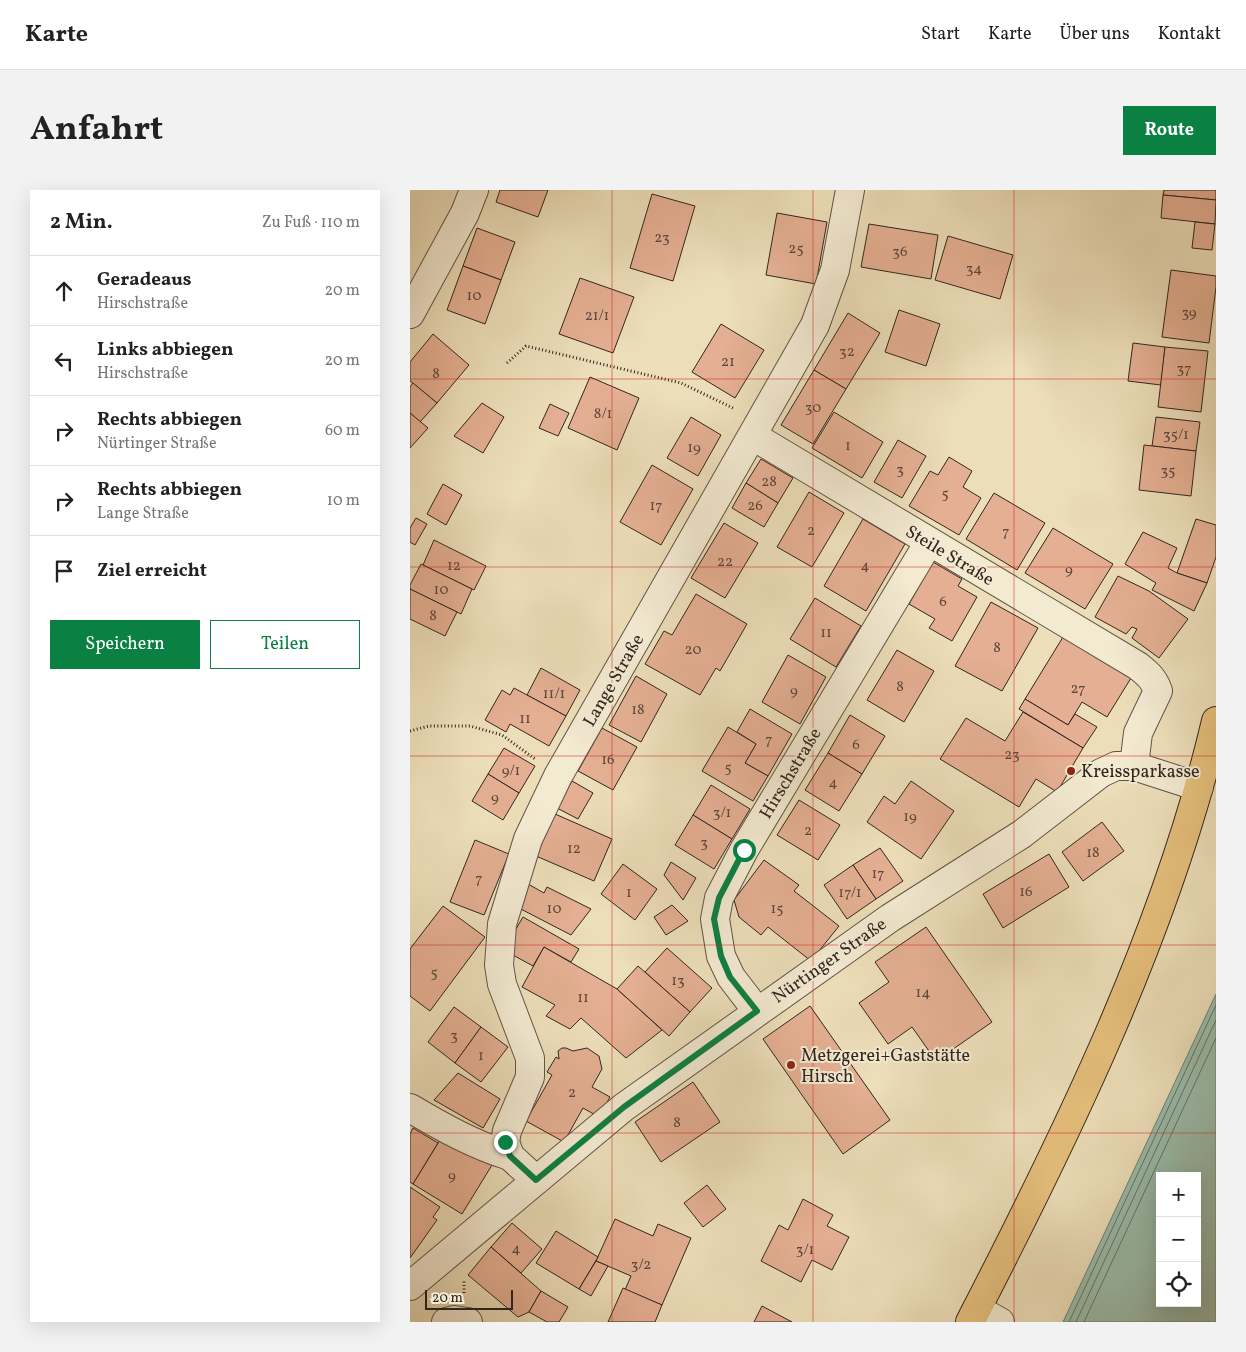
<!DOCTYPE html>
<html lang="de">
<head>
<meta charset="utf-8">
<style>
	:root { --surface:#fff; --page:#f2f2f2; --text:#222; --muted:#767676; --line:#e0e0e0; --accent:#0b8043 }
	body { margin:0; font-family:Vollkorn,serif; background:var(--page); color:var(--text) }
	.controls { position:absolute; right:15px; bottom:15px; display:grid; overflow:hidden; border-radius:0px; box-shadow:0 5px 20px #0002 }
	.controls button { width:45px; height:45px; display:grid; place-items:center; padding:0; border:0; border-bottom:1px solid var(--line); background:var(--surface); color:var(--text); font:25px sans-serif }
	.scale { position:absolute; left:15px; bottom:12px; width:88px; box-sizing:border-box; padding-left:5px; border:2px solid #32261f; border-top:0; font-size:14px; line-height:18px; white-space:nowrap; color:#32261f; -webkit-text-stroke:4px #f3ead2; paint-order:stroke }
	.stop { position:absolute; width:15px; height:15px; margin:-11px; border:4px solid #0b8043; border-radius:50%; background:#fff }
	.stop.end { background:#0b8043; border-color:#fff; box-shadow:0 1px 5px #0008 }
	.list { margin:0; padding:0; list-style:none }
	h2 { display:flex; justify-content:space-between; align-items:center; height:65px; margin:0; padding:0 20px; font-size:21px }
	h2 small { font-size:16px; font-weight:400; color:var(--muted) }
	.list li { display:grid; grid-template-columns:32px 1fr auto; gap:15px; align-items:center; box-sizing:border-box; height:70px; padding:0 20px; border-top:1px solid var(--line) }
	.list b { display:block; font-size:19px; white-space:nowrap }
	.list p { margin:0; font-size:16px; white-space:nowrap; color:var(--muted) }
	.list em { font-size:16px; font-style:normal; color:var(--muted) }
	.actions { display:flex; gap:10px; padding:15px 20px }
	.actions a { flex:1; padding:11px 0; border:1px solid var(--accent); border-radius:0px; text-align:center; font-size:18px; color:var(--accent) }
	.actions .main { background:var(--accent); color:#fff }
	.icon { flex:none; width:28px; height:28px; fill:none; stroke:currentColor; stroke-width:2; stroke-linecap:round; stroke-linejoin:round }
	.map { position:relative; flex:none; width:806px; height:1132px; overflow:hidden; border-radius:0px }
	header { display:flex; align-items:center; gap:30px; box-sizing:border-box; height:70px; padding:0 25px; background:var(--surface); border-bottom:1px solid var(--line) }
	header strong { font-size:24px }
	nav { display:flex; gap:28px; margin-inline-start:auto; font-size:18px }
	.intro { display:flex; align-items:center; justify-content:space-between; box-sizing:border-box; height:120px; padding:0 30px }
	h1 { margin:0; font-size:35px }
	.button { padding:12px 22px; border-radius:0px; background:var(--accent); color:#fff; font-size:18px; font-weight:700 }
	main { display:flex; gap:30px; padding:0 30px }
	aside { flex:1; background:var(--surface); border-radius:0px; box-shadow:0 5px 20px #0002 }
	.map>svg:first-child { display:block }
	.water { fill:#99bcab; stroke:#708073; fill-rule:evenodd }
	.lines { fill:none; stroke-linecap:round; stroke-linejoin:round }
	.shore { stroke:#667165; stroke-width:1 }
	.building { fill:#e4af92; stroke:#32261f }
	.minor-casing { stroke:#605446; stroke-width:30 }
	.major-casing { stroke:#32261f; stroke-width:30 }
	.path { stroke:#32261f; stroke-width:3; stroke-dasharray:1 2.5; stroke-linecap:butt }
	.minor { stroke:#f3ead2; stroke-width:28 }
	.major { stroke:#e6bf7c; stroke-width:28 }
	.route { stroke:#0b8043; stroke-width:6 }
	.grid { fill:none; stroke:#d62828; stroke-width:1; stroke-opacity:0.55 }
	.poi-dot { fill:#8f2418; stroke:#f3ead2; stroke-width:2 }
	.labels { text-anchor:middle; stroke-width:4; stroke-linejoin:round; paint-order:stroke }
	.number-label { font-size:15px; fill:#5e483c }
	.street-label { font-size:18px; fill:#32261f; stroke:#f3ead2 }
	.poi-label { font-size:18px; fill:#32261f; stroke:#f3ead2; text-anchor:start }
</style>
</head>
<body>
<header>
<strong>Karte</strong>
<nav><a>Start</a><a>Karte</a><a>Über uns</a><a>Kontakt</a></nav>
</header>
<div class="intro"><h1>Anfahrt</h1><a class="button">Route</a></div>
<main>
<aside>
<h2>2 Min.<small>Zu Fuß · 110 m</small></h2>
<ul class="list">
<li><svg class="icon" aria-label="ahead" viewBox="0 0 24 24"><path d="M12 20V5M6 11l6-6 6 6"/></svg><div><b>Geradeaus</b><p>Hirschstraße</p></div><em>20 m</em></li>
<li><svg class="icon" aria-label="left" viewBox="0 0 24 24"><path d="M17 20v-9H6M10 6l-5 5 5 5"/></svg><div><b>Links abbiegen</b><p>Hirschstraße</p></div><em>20 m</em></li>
<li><svg class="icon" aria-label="right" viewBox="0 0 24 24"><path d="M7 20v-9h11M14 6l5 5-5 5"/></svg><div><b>Rechts abbiegen</b><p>Nürtinger Straße</p></div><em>60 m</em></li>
<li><svg class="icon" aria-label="right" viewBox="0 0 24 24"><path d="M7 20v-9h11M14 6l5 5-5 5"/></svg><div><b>Rechts abbiegen</b><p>Lange Straße</p></div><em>10 m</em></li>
<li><svg class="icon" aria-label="arrive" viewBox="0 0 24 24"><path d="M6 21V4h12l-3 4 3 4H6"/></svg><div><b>Ziel erreicht</b></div></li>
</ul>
<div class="actions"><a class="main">Speichern</a><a>Teilen</a></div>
</aside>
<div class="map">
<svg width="806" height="1132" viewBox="0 0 806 1132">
	<rect width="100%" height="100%" fill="#ecdeb9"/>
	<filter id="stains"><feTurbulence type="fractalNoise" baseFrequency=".004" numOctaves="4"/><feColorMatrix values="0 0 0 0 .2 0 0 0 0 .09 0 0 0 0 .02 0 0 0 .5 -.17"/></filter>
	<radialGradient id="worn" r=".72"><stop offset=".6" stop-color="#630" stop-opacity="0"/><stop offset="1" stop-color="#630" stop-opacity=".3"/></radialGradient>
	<path class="water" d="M806 804V1132H653ZM750 986H787V1113H750Z"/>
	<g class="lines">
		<g class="shore">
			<polyline points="659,1132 806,815"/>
			<polyline points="666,1132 806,830"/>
			<polyline points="674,1132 806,848"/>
		</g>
	</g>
	<g class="building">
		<polygon points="90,0 138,0 128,27 86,12"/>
		<polygon points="754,0 806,0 806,10 753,5"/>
		<polygon points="242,4 285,16 263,91 220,78"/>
		<polygon points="753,5 806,10 805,34 751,28"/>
		<polygon points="367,23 417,32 406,94 356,85"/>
		<polygon points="785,32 805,34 802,60 782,58"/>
		<polygon points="459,34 528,45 521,89 451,77"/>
		<polygon points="67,38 105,52 91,90 53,76"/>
		<polygon points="538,46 603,65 590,109 525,90"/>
		<polygon points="53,76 91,90 75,134 37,120"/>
		<polygon points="761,80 806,86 806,97 799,153 752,147"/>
		<polygon points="170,88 224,107 203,163 149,144"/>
		<polygon points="489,120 530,134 516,176 475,162"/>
		<polygon points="438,123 470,143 436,199 404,180"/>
		<polygon points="311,134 354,160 325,208 282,182"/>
		<polygon points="23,144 59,175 27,213 0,191 0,172"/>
		<polygon points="723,153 755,157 751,195 718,191"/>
		<polygon points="755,157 798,161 791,222 748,217"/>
		<polygon points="404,180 436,199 403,254 371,235"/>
		<polygon points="180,187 229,208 207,260 158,238"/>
		<polygon points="3,193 27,213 10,232 0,223 0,197"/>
		<polygon points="72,213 94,227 73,263 44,246"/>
		<polygon points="140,214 159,223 148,246 129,238"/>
		<polygon points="424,222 473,252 452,288 402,258"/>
		<polygon points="0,223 18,238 0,258"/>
		<polygon points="281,227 311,245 288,286 257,268"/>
		<polygon points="746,227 790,232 786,261 742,256"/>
		<polygon points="488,250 516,266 492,308 464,292"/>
		<polygon points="734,255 786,261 781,306 729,300"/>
		<polygon points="539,267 562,281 553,297 571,308 549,345 499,316 520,281 528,285"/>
		<polygon points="351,269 383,288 368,313 336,293"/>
		<polygon points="242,275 283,299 251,355 210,332"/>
		<polygon points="336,293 368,313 354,337 322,318"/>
		<polygon points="33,294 52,305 36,335 17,324"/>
		<polygon points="399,302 434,323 402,377 367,357"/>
		<polygon points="584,303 635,333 607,380 556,349"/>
		<polygon points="6,328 17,334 5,355 0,352 0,338"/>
		<polygon points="453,329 495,354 456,421 414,396"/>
		<polygon points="786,329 806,335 806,367 797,393 767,383"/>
		<polygon points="314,333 348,353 315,408 281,388"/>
		<polygon points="643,338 703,374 675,419 615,383"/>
		<polygon points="733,342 767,358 758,378 767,383 797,393 784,421 742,400 746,393 715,374"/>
		<polygon points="24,350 76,376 64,400 13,375"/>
		<polygon points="523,372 552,389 548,396 567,407 542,451 519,438 525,429 499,414"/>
		<polygon points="11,374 62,399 51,424 0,399 0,395"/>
		<polygon points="708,386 739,401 778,429 749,468 722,448 727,439 722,437 716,444 685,427"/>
		<polygon points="0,399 47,422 35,446 0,429"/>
		<polygon points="286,404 337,434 310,481 306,478 290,505 235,474 254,441 262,445"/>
		<polygon points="405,408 451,436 426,477 380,449"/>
		<polygon points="581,412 628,438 592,501 545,476"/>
		<polygon points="653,447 721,488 697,527 672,512 658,535 615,509"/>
		<polygon points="487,460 524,481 494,532 457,510"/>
		<polygon points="378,465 416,487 390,534 352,512"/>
		<polygon points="131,478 170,500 156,526 117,505"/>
		<polygon points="226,486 257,504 231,552 199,535"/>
		<polygon points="104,498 156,526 139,556 100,534 96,542 75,530 92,500 100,505"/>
		<polygon points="615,509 658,535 665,524 687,537 673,558 609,519"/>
		<polygon points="340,519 382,544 358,586 335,573 346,554 327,542"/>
		<polygon points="613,522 673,558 647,602 626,589 609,617 530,569 556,528 595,551"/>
		<polygon points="440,525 475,546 452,584 418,563"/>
		<polygon points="318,537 346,554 335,573 358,586 343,611 292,581"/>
		<polygon points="192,538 227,557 203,600 168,581"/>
		<polygon points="94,558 125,576 109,603 78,584"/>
		<polygon points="418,563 452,584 429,621 395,600"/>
		<polygon points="78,584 109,603 93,630 62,611"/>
		<polygon points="162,591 183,603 168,629 147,618"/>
		<polygon points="501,591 544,621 511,669 457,632 474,606 485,614"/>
		<polygon points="301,595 340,619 322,649 283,625"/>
		<polygon points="389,610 430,635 408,670 367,645"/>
		<polygon points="145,624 202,649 184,691 126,666"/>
		<polygon points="283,625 322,649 304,679 265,655"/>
		<polygon points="692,632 714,661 673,691 652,662"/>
		<polygon points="65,650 99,664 74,725 40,712"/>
		<polygon points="470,658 493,691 466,709 443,675"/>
		<polygon points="639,664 659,697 593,738 573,704"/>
		<polygon points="354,670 389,695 384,701 429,736 401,771 358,737 351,745 329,727 324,710"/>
		<polygon points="261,672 286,688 273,710 254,685"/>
		<polygon points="213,674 247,699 225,730 191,704"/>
		<polygon points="443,675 466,709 437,729 414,695"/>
		<polygon points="118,694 134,703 137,697 181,719 161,745 107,717"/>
		<polygon points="262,715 278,731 256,745 244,727"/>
		<polygon points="33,716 75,747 20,821 0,806 0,759"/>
		<polygon points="113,727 169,759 161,772 134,757 123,776 101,764 100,749"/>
		<polygon points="516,737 582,832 526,871 502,837 478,854 449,813 479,792 465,772"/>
		<polygon points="134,757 207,799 252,840 216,868 171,828 160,839 136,826 145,815 112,797"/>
		<polygon points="257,758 302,798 280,822 235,782"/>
		<polygon points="228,776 280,822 259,846 207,799"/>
		<polygon points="400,816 480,930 433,964 353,849"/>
		<polygon points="44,817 71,837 45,873 18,852"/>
		<polygon points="71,837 98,857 71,892 45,873"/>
		<polygon points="152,858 156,858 163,861 177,858 189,866 192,879 182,897 200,907 189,927 173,918 154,952 116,931 142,885 137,882 146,867 149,869 148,861"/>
		<polygon points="48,883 90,909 73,938 24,910"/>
		<polygon points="283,892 310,932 251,972 225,932"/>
		<polygon points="3,938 28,953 3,994 0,992 0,944"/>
		<polygon points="33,945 82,975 52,1024 3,994"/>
		<polygon points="297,995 316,1019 293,1037 274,1013"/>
		<polygon points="0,997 30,1017 23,1027 27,1030 0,1068"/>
		<polygon points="393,1009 423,1025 417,1036 439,1047 422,1080 402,1070 391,1092 351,1071 369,1035 378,1040"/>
		<polygon points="205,1029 243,1046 248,1034 281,1048 252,1115 215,1100 221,1086 186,1071"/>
		<polygon points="102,1033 132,1059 111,1083 81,1057"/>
		<polygon points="146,1041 188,1067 169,1099 126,1073"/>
		<polygon points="81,1057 131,1101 119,1122 108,1127 58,1085"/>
		<polygon points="186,1071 198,1076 181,1106 169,1099"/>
		<polygon points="213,1098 252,1115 245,1132 198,1132"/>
		<polygon points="131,1101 158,1117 149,1132 137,1132 119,1122"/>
		<polygon points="352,1116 382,1132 344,1132"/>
	</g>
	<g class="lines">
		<defs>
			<g id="minor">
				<polyline points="0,124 55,23 64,0"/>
				<path d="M343 246 728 476C738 484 744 489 748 501L728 543 724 576"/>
				<polyline points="347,821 321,787 311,766 305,729 309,708 334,660 519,352"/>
				<path d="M0 918C32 937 64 955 100 966"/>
				<polyline points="126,990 100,966 95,952 97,941 120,887 120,868 92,794 89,775 92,734 118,649 148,586 405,135 425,80 440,0"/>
				<polyline points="0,1096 214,917 480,728 612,644 691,583 706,576 724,576 789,597"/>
				<polyline points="567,1119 590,1132"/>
				<polyline points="36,1132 44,1130 58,1132"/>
			</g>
			<path id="major" d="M560 1132C658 942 757 740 806 531"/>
		</defs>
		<use href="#minor" class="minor-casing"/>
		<use href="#major" class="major-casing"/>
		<g class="path">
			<polyline points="97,173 116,156 271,193 325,219"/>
			<polyline points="0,541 19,536 60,536 92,545 125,569"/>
			<polyline points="54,1103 54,1090"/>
		</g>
		<use href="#minor" class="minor"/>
		<use href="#major" class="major"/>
	</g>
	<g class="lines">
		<polyline class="route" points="95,952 100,966 126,990 214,917 347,821 320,787 311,766 304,729 309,708 334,660"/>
	</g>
	<path class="grid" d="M202 0V1132M403 0V1132M604 0V1132M0 189H806M0 377H806M0 566H806M0 755H806M0 943H806"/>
	<g class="poi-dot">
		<circle cx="661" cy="581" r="5"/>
		<circle cx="381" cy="875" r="5"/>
	</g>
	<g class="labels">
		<g class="number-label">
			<text x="252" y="52">23</text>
			<text x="386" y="63">25</text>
			<text x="490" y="66">36</text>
			<text x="564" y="83">34</text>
			<text x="64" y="110">10</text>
			<text x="779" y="127">39</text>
			<text x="187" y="130">21/1</text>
			<text x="437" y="166">32</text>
			<text x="318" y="176">21</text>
			<text x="774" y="183">37</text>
			<text x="26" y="188">8</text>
			<text x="403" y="222">30</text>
			<text x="193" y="228">8/1</text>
			<text x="766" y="249">35/1</text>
			<text x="438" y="260">1</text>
			<text x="284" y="262">19</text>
			<text x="490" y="284">3</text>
			<text x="758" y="285">35</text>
			<text x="359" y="296">28</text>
			<text x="535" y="308">5</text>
			<text x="246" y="320">17</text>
			<text x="345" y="320">26</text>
			<text x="401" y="345">2</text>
			<text x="596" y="346">7</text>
			<text x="315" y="376">22</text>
			<text x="44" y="380">12</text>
			<text x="455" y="380">4</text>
			<text x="659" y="384">9</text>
			<text x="31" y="404">10</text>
			<text x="533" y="416">6</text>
			<text x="23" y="430">8</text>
			<text x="416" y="447">11</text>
			<text x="587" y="462">8</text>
			<text x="283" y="464">20</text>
			<text x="490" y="501">8</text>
			<text x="668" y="503">27</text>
			<text x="384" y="505">9</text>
			<text x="144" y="508">11/1</text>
			<text x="228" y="524">18</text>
			<text x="115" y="533">11</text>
			<text x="359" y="554">7</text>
			<text x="446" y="559">6</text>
			<text x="602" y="569">23</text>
			<text x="198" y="574">16</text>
			<text x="318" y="582">5</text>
			<text x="101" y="585">9/1</text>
			<text x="423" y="597">4</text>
			<text x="85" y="612">9</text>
			<text x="312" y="627">3/1</text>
			<text x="500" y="631">19</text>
			<text x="398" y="645">2</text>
			<text x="294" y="657">3</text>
			<text x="164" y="663">12</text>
			<text x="683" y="667">18</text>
			<text x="468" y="688">17</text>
			<text x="69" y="693">7</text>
			<text x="616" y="706">16</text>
			<text x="219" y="707">1</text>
			<text x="440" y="707">17/1</text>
			<text x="144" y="723">10</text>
			<text x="367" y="723">15</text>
			<text x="24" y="787">5</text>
			<text x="268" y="795">13</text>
			<text x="513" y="807">14</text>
			<text x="173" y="812">11</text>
			<text x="44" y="850">3</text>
			<text x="71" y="870">1</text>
			<text x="162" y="907">2</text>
			<text x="267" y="937">8</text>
			<text x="42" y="990">9</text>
			<text x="106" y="1063">4</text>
			<text x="395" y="1064">3/1</text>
			<text x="231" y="1079">3/2</text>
		</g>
		<g class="street-label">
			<text transform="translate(540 365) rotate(31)" y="6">Steile Straße</text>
			<text transform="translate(203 490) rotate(-60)" y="6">Lange Straße</text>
			<text transform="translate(380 583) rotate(-59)" y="6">Hirschstraße</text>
			<text transform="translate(419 770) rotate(-35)" y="6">Nürtinger Straße</text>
		</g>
		<g class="poi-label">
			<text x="671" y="587">Kreissparkasse</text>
			<text x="391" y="871">Metzgerei+Gaststätte<tspan x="391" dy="21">Hirsch</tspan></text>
		</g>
	</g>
	<rect width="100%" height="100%" filter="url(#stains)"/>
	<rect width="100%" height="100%" fill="url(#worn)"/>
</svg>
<div class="controls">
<button>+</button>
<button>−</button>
<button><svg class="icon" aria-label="locate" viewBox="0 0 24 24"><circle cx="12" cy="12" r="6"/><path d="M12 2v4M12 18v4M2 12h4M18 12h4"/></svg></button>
</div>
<div class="scale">20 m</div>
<div class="stop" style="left:334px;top:660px"></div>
<div class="stop end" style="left:95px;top:952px"></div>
</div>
</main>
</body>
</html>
